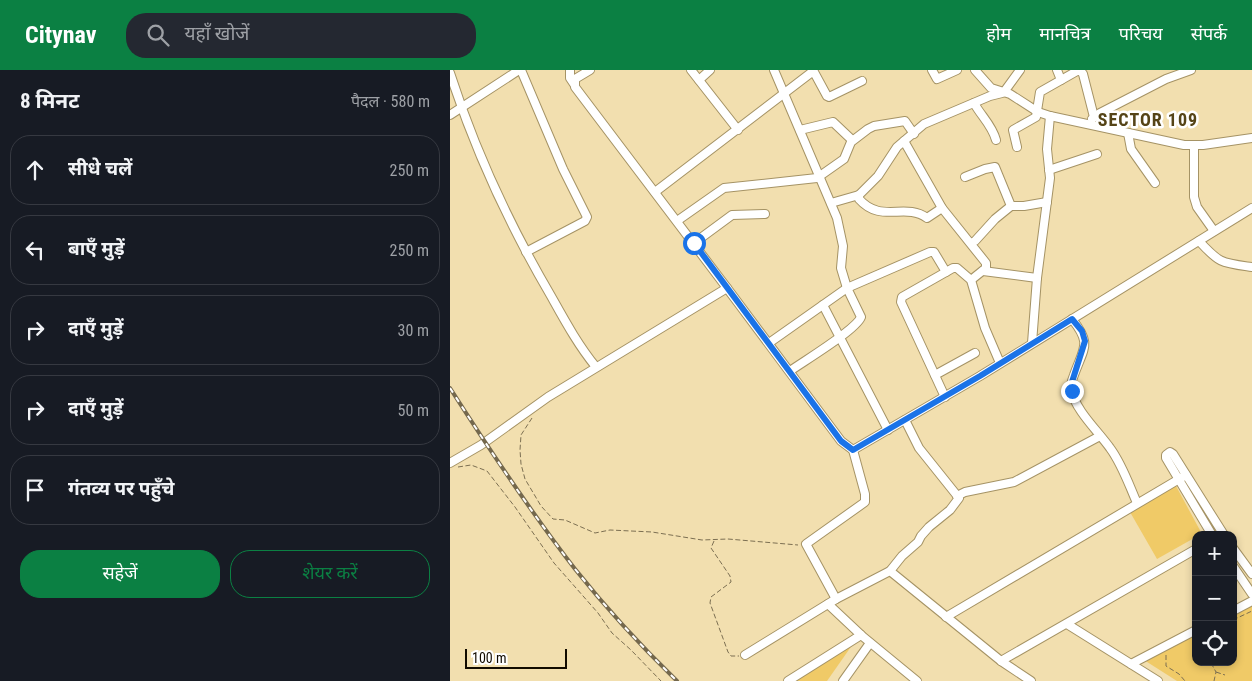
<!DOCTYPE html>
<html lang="hi">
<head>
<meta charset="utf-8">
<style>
	:root { --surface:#171b24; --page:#242831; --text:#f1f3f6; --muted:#9ea1a6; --line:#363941; --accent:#0b8043 }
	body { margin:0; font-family:"Roboto Condensed","Noto Sans Devanagari",sans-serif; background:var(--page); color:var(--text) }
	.controls { position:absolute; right:15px; bottom:15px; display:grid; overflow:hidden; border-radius:10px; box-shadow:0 2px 8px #0003 }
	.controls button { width:45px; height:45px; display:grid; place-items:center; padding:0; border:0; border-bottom:1px solid var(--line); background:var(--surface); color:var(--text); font:25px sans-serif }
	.scale { position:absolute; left:15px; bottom:12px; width:102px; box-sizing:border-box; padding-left:5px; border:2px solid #120b00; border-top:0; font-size:14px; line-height:18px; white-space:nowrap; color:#120b00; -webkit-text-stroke:4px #fff; paint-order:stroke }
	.stop { position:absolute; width:15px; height:15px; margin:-11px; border:4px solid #1a73e8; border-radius:50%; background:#fff }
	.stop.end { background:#1a73e8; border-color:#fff; box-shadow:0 1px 5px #0008 }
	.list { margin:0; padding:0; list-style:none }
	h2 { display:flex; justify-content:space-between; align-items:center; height:65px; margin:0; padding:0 20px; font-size:21px }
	h2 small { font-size:16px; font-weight:400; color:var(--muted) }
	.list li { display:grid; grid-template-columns:32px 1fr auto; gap:15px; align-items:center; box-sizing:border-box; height:70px; margin:0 10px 10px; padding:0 10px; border:1px solid var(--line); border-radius:20px }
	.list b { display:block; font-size:19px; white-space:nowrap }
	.list em { font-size:16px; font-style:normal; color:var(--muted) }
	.actions { display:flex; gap:10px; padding:15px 20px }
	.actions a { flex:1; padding:11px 0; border:1px solid var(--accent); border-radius:20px; text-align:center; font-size:18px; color:var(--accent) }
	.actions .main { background:var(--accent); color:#fff }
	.icon { flex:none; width:28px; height:28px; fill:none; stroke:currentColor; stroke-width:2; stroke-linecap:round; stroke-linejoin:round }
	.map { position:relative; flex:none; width:802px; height:611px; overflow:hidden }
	header { display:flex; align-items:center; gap:30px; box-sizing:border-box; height:70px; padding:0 25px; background:var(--accent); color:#fff }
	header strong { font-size:24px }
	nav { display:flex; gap:28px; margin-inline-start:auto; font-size:18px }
	.search { width:350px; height:45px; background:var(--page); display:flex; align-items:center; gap:12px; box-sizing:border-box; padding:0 18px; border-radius:20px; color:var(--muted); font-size:19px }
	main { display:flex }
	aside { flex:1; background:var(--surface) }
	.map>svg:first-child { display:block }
	.green { fill:#f0ca67 }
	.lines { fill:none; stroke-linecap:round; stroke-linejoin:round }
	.minor-casing { stroke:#a59365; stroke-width:10 }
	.path { stroke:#7c6f52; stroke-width:1; stroke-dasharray:5 2.5; stroke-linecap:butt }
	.minor { stroke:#fff; stroke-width:8 }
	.rail-casing { stroke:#74684d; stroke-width:4 }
	.rail { stroke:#fff; stroke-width:2; stroke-dasharray:5.5; stroke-linecap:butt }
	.route { stroke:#1a73e8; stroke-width:6 }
	.labels { text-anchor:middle; stroke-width:5; stroke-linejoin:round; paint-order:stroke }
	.district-label { font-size:18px; font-weight:bold; letter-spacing:1px; fill:#554417; stroke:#fff }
</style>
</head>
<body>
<header>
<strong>Citynav</strong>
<div class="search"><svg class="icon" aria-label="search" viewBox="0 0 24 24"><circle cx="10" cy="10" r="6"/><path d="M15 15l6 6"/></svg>यहाँ खोजें</div>
<nav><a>होम</a><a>मानचित्र</a><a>परिचय</a><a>संपर्क</a></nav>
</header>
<main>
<aside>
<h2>8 मिनट<small>पैदल · 580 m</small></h2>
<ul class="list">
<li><svg class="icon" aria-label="ahead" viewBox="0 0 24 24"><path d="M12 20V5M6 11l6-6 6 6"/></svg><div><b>सीधे चलें</b></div><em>250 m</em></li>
<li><svg class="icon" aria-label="left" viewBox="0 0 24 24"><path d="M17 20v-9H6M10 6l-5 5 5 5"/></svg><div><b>बाएँ मुड़ें</b></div><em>250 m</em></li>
<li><svg class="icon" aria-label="right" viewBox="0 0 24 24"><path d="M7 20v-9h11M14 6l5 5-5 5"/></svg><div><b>दाएँ मुड़ें</b></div><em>30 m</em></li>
<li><svg class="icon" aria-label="right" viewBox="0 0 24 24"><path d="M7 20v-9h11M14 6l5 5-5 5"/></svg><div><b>दाएँ मुड़ें</b></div><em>50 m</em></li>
<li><svg class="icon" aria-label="arrive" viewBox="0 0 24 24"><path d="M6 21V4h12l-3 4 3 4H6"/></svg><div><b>गंतव्य पर पहुँचे</b></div></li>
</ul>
<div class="actions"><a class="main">सहेजें</a><a>शेयर करें</a></div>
</aside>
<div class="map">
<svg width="802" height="611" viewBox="0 0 802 611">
	<rect width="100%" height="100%" fill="#f2dfaf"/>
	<g class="green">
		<polygon points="726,416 752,464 746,465 746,467 707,489 680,442"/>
		<polygon points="802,536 802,611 727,611 694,590 746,564 746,592 783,592 783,546"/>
		<polygon points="405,571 377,611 337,611"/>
	</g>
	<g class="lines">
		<defs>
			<g id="minor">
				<polyline points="71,0 113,99 137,147 135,151 76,182"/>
				<polyline points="120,0 120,8 124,14"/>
				<polyline points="140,0 125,9 125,17 277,218"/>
				<polyline points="241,0 288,60"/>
				<path d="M324 0 387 148 393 176 391 198 397 218 411 247C406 260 354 291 340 301"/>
				<polyline points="482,0 487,9 507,0"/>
				<polyline points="525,0 541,18 560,24 588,42 600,46 734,75 753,75 802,68"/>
				<polyline points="607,0 611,10"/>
				<path d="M0 3C25 81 60 156 101 226 115 251 128 275 146 297"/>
				<polyline points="249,10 260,0"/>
				<polyline points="554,22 570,0"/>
				<path d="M524 33C531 46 542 55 546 70"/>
				<polyline points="0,45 69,0"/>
				<polyline points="642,49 650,43 716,9 741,0"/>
				<polyline points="350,60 383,52 402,70"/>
				<polyline points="678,63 681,79 705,113"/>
				<polyline points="454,71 492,138 536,193 536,198 521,210"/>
				<polyline points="744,75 744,127 747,137 764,161"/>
				<polyline points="567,77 563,60 586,47 590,22 627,1 630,0 633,4 644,47"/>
				<polyline points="599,100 647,84"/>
				<polyline points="515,107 535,99 545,97 561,136"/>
				<polyline points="205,122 362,2 364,2 377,26 379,27 412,11"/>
				<path d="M409 125V129C431 154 455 132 477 148L492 138"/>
				<polyline points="381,133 409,125 428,106 447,77 474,54 540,26 552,23"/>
				<polyline points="227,151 274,118 367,108 394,89 401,72 418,59 424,56 455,51 464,64"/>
				<path d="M749 171C770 194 772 193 802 197"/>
				<polyline points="244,173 282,145 315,144"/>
				<polyline points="521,173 525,171 545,149 561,136 574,136 597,132"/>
				<polyline points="533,201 587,208"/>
				<polyline points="373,235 438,360"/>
				<path d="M622 249C642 274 634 277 624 305 622 310 620 315 621 320 626 341 648 361 660 378 672 394 679 415 687 433"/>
				<polyline points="319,273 397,218 480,182 484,182 496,202"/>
				<polyline points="582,273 587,208 600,108 597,79 600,46"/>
				<polyline points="485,305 525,283"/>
				<polyline points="495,327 451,232 452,227 503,198 507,198 521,210 535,258 550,293"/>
				<polyline points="0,393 31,375 98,327 277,218 391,371 403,380 530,306 802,138"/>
				<polyline points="507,426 515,422 564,412 650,366"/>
				<polyline points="762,465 716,388 716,385 720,382 723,384 774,465"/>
				<polyline points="783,478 802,504"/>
				<polyline points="783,496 802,524"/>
				<polyline points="440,501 452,486 468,472 471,466 479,457 500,440 509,428 469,378 455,350"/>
				<polyline points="386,529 356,474 415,432 415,424 403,380"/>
				<polyline points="378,534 411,565 467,611"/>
				<polyline points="783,541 802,531"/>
				<polyline points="496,547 736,405"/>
				<polyline points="617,554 708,611"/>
				<polyline points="295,585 386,529 440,501 551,591 581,611"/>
				<polyline points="551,591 746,479"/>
				<polyline points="681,594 746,560"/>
				<polyline points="338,611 411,565"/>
				<polyline points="393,611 420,573"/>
			</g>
		</defs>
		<use href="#minor" class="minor-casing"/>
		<g class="path">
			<polyline points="82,348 71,365 70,380 71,394 75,409 91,436 103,449 115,450 145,463 160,460 202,462 252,470 278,469 348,475"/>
			<polyline points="8,397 21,395 37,401 65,437 104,493 148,543 162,563 181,580 211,611"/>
			<polyline points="264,471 261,478 280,506 281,512 261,527 260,533 278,582 281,586 289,586"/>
			<polyline points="783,550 802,541"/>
			<polyline points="716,585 716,596 729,604 735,611"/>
			<polyline points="754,592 759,594 763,592"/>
			<polyline points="761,593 766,602 764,611"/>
			<polyline points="766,602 775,605"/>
		</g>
		<use href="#minor" class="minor"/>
		<defs>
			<path id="rail" d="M0 318C39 379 80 441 125 499 156 538 191 576 227 611"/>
		</defs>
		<use href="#rail" class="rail-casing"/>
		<use href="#rail" class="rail"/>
	</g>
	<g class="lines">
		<polyline class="route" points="244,173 391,371 403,380 530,306 622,249 632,261 635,271 622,312 622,321"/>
	</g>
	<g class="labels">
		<g class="district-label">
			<text x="698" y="56">SECTOR 109</text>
		</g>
	</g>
</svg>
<div class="controls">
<button>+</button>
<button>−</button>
<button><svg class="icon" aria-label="locate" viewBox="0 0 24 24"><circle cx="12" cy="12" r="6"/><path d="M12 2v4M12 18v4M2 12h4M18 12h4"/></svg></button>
</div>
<div class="scale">100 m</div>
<div class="stop" style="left:244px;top:173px"></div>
<div class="stop end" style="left:622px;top:321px"></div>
</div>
</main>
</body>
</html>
